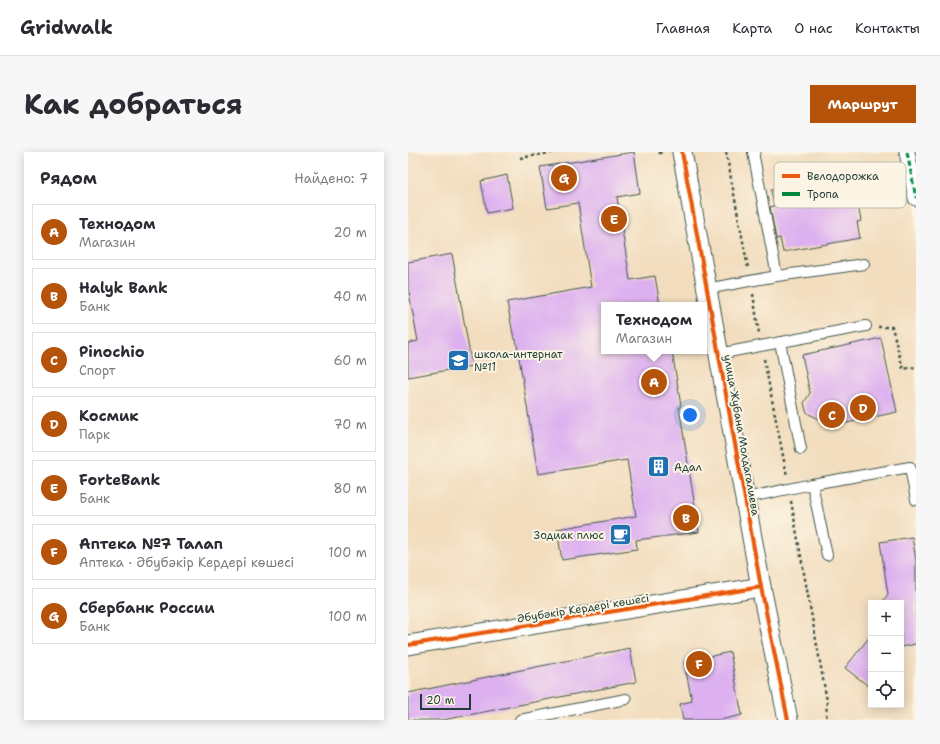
<!DOCTYPE html>
<html lang="ru">
<head>
<meta charset="utf-8">
<style>
	:root { --surface:#fff; --page:#f7f7f7; --text:#2b2b33; --muted:#7c7c81; --line:#e1e1e2; --accent:#b45309 }
	body { margin:0; font-family:"Shantell Sans",sans-serif; background:var(--page); color:var(--text) }
	.controls { position:absolute; right:12px; bottom:12px; display:grid; overflow:hidden; border-radius:0px; box-shadow:0 2px 10px #0003 }
	.controls button { width:36px; height:36px; display:grid; place-items:center; padding:0; border:0; border-bottom:1px solid var(--line); background:var(--surface); color:var(--text); font:20px sans-serif }
	.scale { position:absolute; left:12px; bottom:10px; width:51px; box-sizing:border-box; padding-left:4px; border:2px solid #1f3d34; border-top:0; font-size:11px; line-height:14px; white-space:nowrap; color:#1f3d34; -webkit-text-stroke:3px #fcf5e5; paint-order:stroke }
	.you { position:absolute; left:282px; top:263px; width:14px; height:14px; margin:-10px; border:3px solid #fff; border-radius:50%; background:#1a73e8; box-shadow:0 0 0 6px #1a73e833 }
	.badge { display:grid; place-items:center; width:26px; height:26px; border-radius:50%; background:var(--accent); color:#fff; font-size:13px; font-weight:700 }
	.pin { position:absolute; translate:-50% -50%; border:2px solid #fff; box-shadow:0 1px 4px #0006 }
	.popup { position:absolute; left:193px; top:150px; width:106px; height:52px; box-sizing:border-box; display:grid; place-content:center; border-radius:0px; background:var(--surface); filter:drop-shadow(0 1px 3px #0005); font-size:13px; white-space:nowrap; color:var(--muted) }
	.popup b { font-size:15px; color:var(--text) }
	.popup::after { content:''; position:absolute; left:50%; top:100%; margin-left:-8px; border:8px solid transparent; border-top-color:var(--surface) }
	.list { margin:0; padding:0; list-style:none }
	h2 { display:flex; justify-content:space-between; align-items:center; height:52px; margin:0; padding:0 16px; font-size:17px }
	h2 small { font-size:13px; font-weight:400; color:var(--muted) }
	.list li { display:grid; grid-template-columns:26px 1fr auto; gap:12px; align-items:center; box-sizing:border-box; height:56px; margin:0 8px 8px; padding:0 8px; border:1px solid var(--line); border-radius:0px }
	.list b { display:block; font-size:15px; white-space:nowrap }
	.list p { margin:0; font-size:13px; white-space:nowrap; color:var(--muted) }
	.list em { font-size:13px; font-style:normal; color:var(--muted) }
	.icon { flex:none; width:22px; height:22px; fill:none; stroke:currentColor; stroke-width:2; stroke-linecap:round; stroke-linejoin:round }
	.map { position:relative; flex:none; width:508px; height:568px; overflow:hidden; border-radius:0px }
	header { display:flex; align-items:center; gap:24px; box-sizing:border-box; height:56px; padding:0 20px; background:var(--surface); border-bottom:1px solid var(--line) }
	header strong { font-size:19px }
	nav { display:flex; gap:22px; margin-inline-start:auto; font-size:14px }
	.intro { display:flex; align-items:center; justify-content:space-between; box-sizing:border-box; height:96px; padding:0 24px }
	h1 { margin:0; font-size:28px }
	.button { padding:10px 18px; border-radius:0px; background:var(--accent); color:#fff; font-size:14px; font-weight:700 }
	main { display:flex; gap:24px; padding:0 24px }
	aside { flex:1; background:var(--surface); border-radius:0px; box-shadow:0 2px 10px #0003 }
	.map>svg:first-child { display:block }
	.building { fill:#ddb0f0 }
	.lines { fill:none; stroke-linecap:round; stroke-linejoin:round }
	.service-casing { stroke:#3f5549; stroke-width:12 }
	.pedestrian-casing { stroke:#3f5549; stroke-width:17 }
	.minor-casing { stroke:#3f5549; stroke-width:21 }
	.path { stroke:#3f5549; stroke-width:2.5; stroke-dasharray:3 3; stroke-linecap:butt }
	.service { stroke:#fff; stroke-width:10 }
	.pedestrian { stroke:#fff; stroke-width:15 }
	.minor { stroke:#fff; stroke-width:19 }
	.quiet { stroke:#00873e; stroke-width:3; stroke-dasharray:6 3; stroke-linecap:butt }
	.cycleway-casing { stroke:#fcf5e5; stroke-width:6 }
	.cycleway { stroke:#e8590c; stroke-width:4 }
	.labels { text-anchor:middle; stroke-width:4; stroke-linejoin:round; paint-order:stroke }
	.poi-label { font-size:11px; fill:#1f3d34; stroke:#fcf5e5; text-anchor:start }
	.street-label { font-size:11px; fill:#1f3d34; stroke:#fcf5e5 }
	.key { fill:#fcf5e5; stroke:#babeb0; stroke-width:1 }
	.key-label { font-size:11px; fill:#1f3d34 }
</style>
</head>
<body>
<header>
<strong>Gridwalk</strong>
<nav><a>Главная</a><a>Карта</a><a>О нас</a><a>Контакты</a></nav>
</header>
<div class="intro"><h1>Как добраться</h1><a class="button">Маршрут</a></div>
<main>
<aside>
<h2>Рядом<small>Найдено: 7</small></h2>
<ul class="list">
<li><span class="badge">A</span><div><b>Технодом</b><p>Магазин</p></div><em>20 m</em></li>
<li><span class="badge">B</span><div><b>Halyk Bank</b><p>Банк</p></div><em>40 m</em></li>
<li><span class="badge">C</span><div><b>Pinochio</b><p>Спорт</p></div><em>60 m</em></li>
<li><span class="badge">D</span><div><b>Космик</b><p>Парк</p></div><em>70 m</em></li>
<li><span class="badge">E</span><div><b>ForteBank</b><p>Банк</p></div><em>80 m</em></li>
<li><span class="badge">F</span><div><b>Аптека №7 Талап</b><p>Аптека · Әбубәкір Кердері көшесі</p></div><em>100 m</em></li>
<li><span class="badge">G</span><div><b>Сбербанк России</b><p>Банк</p></div><em>100 m</em></li>
</ul>
</aside>
<div class="map">
<svg width="508" height="568" viewBox="0 0 508 568">
	<rect width="100%" height="100%" fill="#fcf5e5"/>
	<filter id="ink" filterUnits="userSpaceOnUse"><feTurbulence type="fractalNoise" baseFrequency=".025" numOctaves="2"/><feDisplacementMap in="SourceGraphic" scale="8" xChannelSelector="R" yChannelSelector="G"/><feConvolveMatrix kernelMatrix="1 2 1 2 8 2 1 2 1" color-interpolation-filters="sRGB"/></filter>
	<filter id="wash" filterUnits="userSpaceOnUse"><feTurbulence type="fractalNoise" baseFrequency=".012" numOctaves="4" result="noise"/><feDisplacementMap in="SourceGraphic" scale="16" xChannelSelector="R" yChannelSelector="G"/><feGaussianBlur stdDeviation="0.9" result="paint"/><feColorMatrix in="noise" values="0 0 0 0 0 0 0 0 0 0 0 0 0 0 0 0 0 1.4 0 .05"/><feComposite in="paint" operator="in"/></filter>
	<g filter="url(#wash)">
		<rect width="100%" height="100%" fill="#f2ddbe"/>
		<g id="blocks">
			<g class="building">
				<polygon points="226,0 232,41 209,45 222,128 247,124 252,153 196,153 196,199 264,199 273,254 271,255 291,380 228,388 229,397 154,408 149,377 228,364 219,308 130,322 108,187 106,187 99,150 183,135 170,51 139,56 132,15"/>
				<polygon points="392,15 400,16 407,22 411,29 440,23 443,38 447,37 453,69 449,70 452,86 375,100 372,86 368,87 362,55 366,54 363,38 372,36 373,28 377,21 384,16"/>
				<polygon points="99,23 105,56 79,61 73,29"/>
				<polygon points="44,102 64,214 0,225 0,191 10,189 0,135 0,110"/>
				<polygon points="473,186 489,260 425,274 424,269 411,267 401,262 398,259 396,251 402,241 394,203"/>
				<polygon points="504,385 508,408 508,492 493,495 493,451 474,451 480,442 472,390"/>
				<polygon points="463,483 463,536 437,516"/>
				<polygon points="222,496 228,530 35,568 0,568 0,541"/>
				<polygon points="322,500 334,563 312,568 275,568 272,552 284,549 276,510"/>
			</g>
		</g>
	</g>
	<g filter="url(#ink)">
		<use href="#blocks" fill-opacity="0" stroke="#3f5549" stroke-width="1"/>
		<g class="lines">
			<defs>
				<g id="service">
					<polyline points="369,124 456,112"/>
					<polyline points="298,137 369,124 345,0 347,0"/>
					<polyline points="372,190 393,297"/>
					<polyline points="310,202 458,174"/>
					<polyline points="404,332 502,315 508,348"/>
					<polyline points="337,346 404,332 419,403"/>
					<polyline points="112,568 218,547"/>
				</g>
				<polyline id="pedestrian" points="499,0 508,46"/>
				<g id="minor">
					<polyline points="274,0 353,435 380,568"/>
					<polyline points="0,493 353,435"/>
				</g>
			</defs>
			<use href="#service" class="service-casing"/>
			<use href="#pedestrian" class="pedestrian-casing"/>
			<use href="#minor" class="minor-casing"/>
			<g class="path">
				<polyline points="251,0 252,1 256,0"/>
				<polyline points="318,0 340,116"/>
				<polyline points="112,6 147,0"/>
				<polyline points="345,142 351,181"/>
				<polyline points="470,175 484,175 495,217 508,215"/>
				<polyline points="356,207 379,324"/>
				<polyline points="383,349 419,549 418,568"/>
			</g>
			<use href="#service" class="service"/>
			<use href="#pedestrian" class="pedestrian"/>
			<use href="#minor" class="minor"/>
			<polyline class="quiet" points="499,0 508,46"/>
			<defs>
				<g id="cycleway">
					<polyline points="274,0 353,435 380,568"/>
					<polyline points="0,493 353,435"/>
				</g>
			</defs>
			<use href="#cycleway" class="cycleway-casing"/>
			<use href="#cycleway" class="cycleway"/>
		</g>
	</g>
	<defs>
		<symbol id="school-square" viewBox="-11 -11 22 22"><rect x="-9" y="-9" width="18" height="18" rx="4" fill="#1f6fb2" stroke="#fcf5e5"/><path d="M0-5L7-2L0 1L-7-2ZM-4 1L0 2.5L4 1V4Q0 6-4 4Z" fill="#fff"/></symbol>
		<symbol id="building-square" viewBox="-11 -11 22 22"><rect x="-9" y="-9" width="18" height="18" rx="4" fill="#1f6fb2" stroke="#fcf5e5"/><path d="M-4-6H4V6H1V3H-1V6H-4ZM-2.5-4.3h1.7v1.8h-1.7ZM.8-4.3h1.7v1.8H.8ZM-2.5-1h1.7V.8h-1.7ZM.8-1h1.7V.8H.8Z" fill="#fff"/></symbol>
		<symbol id="cafe-square" viewBox="-11 -11 22 22"><rect x="-9" y="-9" width="18" height="18" rx="4" fill="#1f6fb2" stroke="#fcf5e5"/><path d="M-5.5-4.5H6V0H3Q3 3.5 0 3.5H-2.5Q-5.5 3.5-5.5 0ZM3-3.2v2h1.7v-2ZM-6 4.5H4V6H-6Z" fill="#fff"/></symbol>
	</defs>
	<g fill-rule="evenodd">
		<use href="#school-square" x="38" y="196" width="25" height="25"/>
		<use href="#building-square" x="238" y="302" width="25" height="25"/>
		<use href="#cafe-square" x="200" y="370" width="25" height="25"/>
	</g>
	<g class="labels">
		<g class="poi-label">
			<text x="66" y="206">школа-интернат<tspan x="66" dy="13">№11</tspan></text>
			<text x="266" y="319">Адал</text>
			<text x="196" y="387" text-anchor="end">Зодиак плюс</text>
		</g>
		<g class="street-label">
			<text transform="translate(334 283) rotate(80)" y="4">улица Жубана Молдагалиева</text>
			<text transform="translate(175 456) rotate(-9)" y="4">Әбубәкір Кердері көшесі</text>
		</g>
	</g>
	<rect x="366" y="10" width="132" height="46" rx="6" class="key"/>
	<rect x="374" y="22" width="18" height="4" fill="#e8590c"/>
	<rect x="374" y="40" width="18" height="4" fill="#00873e"/>
	<g class="key-label">
		<text x="399" y="28">Велодорожка</text>
		<text x="399" y="46">Тропа</text>
	</g>
</svg>
<div class="controls">
<button>+</button>
<button>−</button>
<button><svg class="icon" aria-label="locate" viewBox="0 0 24 24"><circle cx="12" cy="12" r="6"/><path d="M12 2v4M12 18v4M2 12h4M18 12h4"/></svg></button>
</div>
<div class="scale">20 m</div>
<div class="you"></div>
<div class="pin badge" style="left:246px;top:230px">A</div>
<div class="popup"><b>Технодом</b>Магазин</div>
<div class="pin badge" style="left:278px;top:366px">B</div>
<div class="pin badge" style="left:424px;top:263px">C</div>
<div class="pin badge" style="left:455px;top:256px">D</div>
<div class="pin badge" style="left:206px;top:67px">E</div>
<div class="pin badge" style="left:291px;top:512px">F</div>
<div class="pin badge" style="left:156px;top:26px">G</div>
</div>
</main>
</body>
</html>
